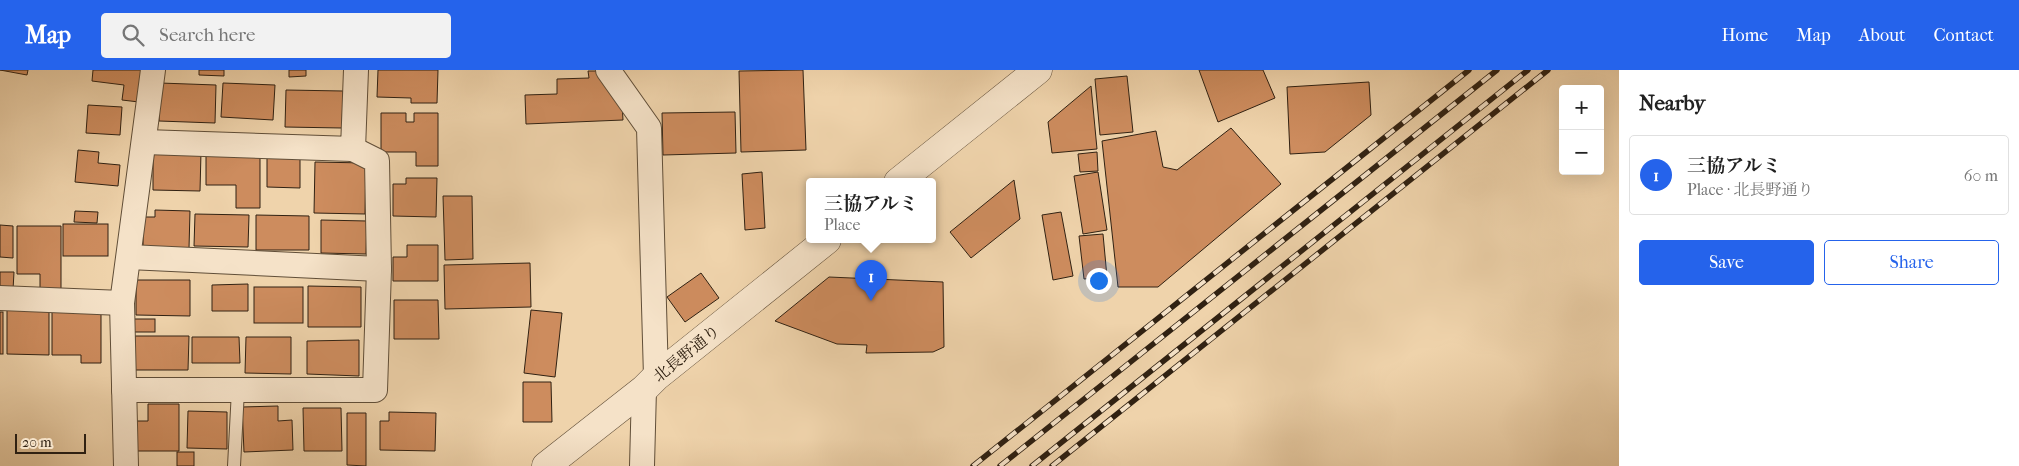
<!DOCTYPE html>
<html lang="en">
<head>
<meta charset="utf-8">
<style>
	:root { --surface:#fff; --page:#f2f2f2; --text:#222; --muted:#767676; --line:#e0e0e0; --accent:#2563eb }
	body { margin:0; font-family:"IM FELL French Canon","Noto Serif JP",serif; background:var(--page); color:var(--text) }
	.controls { position:absolute; right:15px; top:15px; display:grid; overflow:hidden; border-radius:5px; box-shadow:0 5px 20px #0002 }
	.controls button { width:45px; height:45px; display:grid; place-items:center; padding:0; border:0; border-bottom:1px solid var(--line); background:var(--surface); color:var(--text); font:25px sans-serif }
	.scale { position:absolute; left:15px; bottom:12px; width:71px; box-sizing:border-box; padding-left:5px; border:2px solid #302112; border-top:0; font-size:14px; line-height:18px; white-space:nowrap; color:#302112; -webkit-text-stroke:4px #f5e2c8; paint-order:stroke }
	.you { position:absolute; left:1098px; top:210px; width:18px; height:18px; margin:-12px; border:4px solid #fff; border-radius:50%; background:#1a73e8; box-shadow:0 0 0 8px #1a73e833 }
	.badge { display:grid; place-items:center; width:32px; height:32px; border-radius:50%; background:var(--accent); color:#fff; font-size:16px; font-weight:700 }
	.pin { position:absolute; translate:-50% -41px; filter:drop-shadow(0 1px 2px #0008) }
	.pin::after { content:''; position:absolute; top:26px; width:18px; height:15px; background:inherit; clip-path:polygon(0 0,100% 0,50% 100%) }
	.popup { position:absolute; left:806px; top:108px; width:130px; height:65px; box-sizing:border-box; display:grid; place-content:center; border-radius:5px; background:var(--surface); filter:drop-shadow(0 1px 4px #0005); font-size:16px; white-space:nowrap; color:var(--muted) }
	.popup b { font-size:19px; color:var(--text) }
	.popup::after { content:''; position:absolute; left:50%; top:100%; margin-left:-10px; border:10px solid transparent; border-top-color:var(--surface) }
	.list { margin:0; padding:0; list-style:none }
	h2 { display:flex; justify-content:space-between; align-items:center; height:65px; margin:0; padding:0 20px; font-size:21px }
	h2 small { font-size:16px; font-weight:400; color:var(--muted) }
	.list li { display:grid; grid-template-columns:32px 1fr auto; gap:15px; align-items:center; box-sizing:border-box; height:80px; margin:0 10px 10px; padding:0 10px; border:1px solid var(--line); border-radius:5px }
	.list b { display:block; font-size:19px; white-space:nowrap }
	.list p { margin:0; font-size:16px; white-space:nowrap; color:var(--muted) }
	.list em { font-size:16px; font-style:normal; color:var(--muted) }
	.actions { display:flex; gap:10px; padding:15px 20px }
	.actions a { flex:1; padding:11px 0; border:1px solid var(--accent); border-radius:5px; text-align:center; font-size:18px; color:var(--accent) }
	.actions .main { background:var(--accent); color:#fff }
	.icon { flex:none; width:28px; height:28px; fill:none; stroke:currentColor; stroke-width:2; stroke-linecap:round; stroke-linejoin:round }
	.map { position:relative; flex:none; width:1619px; height:396px; overflow:hidden }
	header { display:flex; align-items:center; gap:30px; box-sizing:border-box; height:70px; padding:0 25px; background:var(--accent); color:#fff }
	header strong { font-size:24px }
	nav { display:flex; gap:28px; margin-inline-start:auto; font-size:18px }
	.search { width:350px; height:45px; background:var(--page); display:flex; align-items:center; gap:12px; box-sizing:border-box; padding:0 18px; border-radius:5px; color:var(--muted); font-size:19px }
	main { display:flex }
	aside { flex:1; background:var(--surface) }
	.map>svg:first-child { display:block }
	.building { fill:#cd8c5e; stroke:#302112 }
	.lines { fill:none; stroke-linecap:round; stroke-linejoin:round }
	.service-casing { stroke:#604e38; stroke-width:14 }
	.minor-casing { stroke:#604e38; stroke-width:26 }
	.tertiary-casing { stroke:#604e38; stroke-width:29 }
	.service { stroke:#f5e2c8; stroke-width:12 }
	.minor { stroke:#f5e2c8; stroke-width:24 }
	.tertiary { stroke:#f5e2c8; stroke-width:28 }
	.rail-casing { stroke:#302112; stroke-width:5.5 }
	.rail { stroke:#f5e2c8; stroke-width:4; stroke-dasharray:11; stroke-linecap:butt }
	.labels { text-anchor:middle; stroke-width:5; stroke-linejoin:round; paint-order:stroke }
	.street-label { font-size:16px; fill:#302112; stroke:#f5e2c8 }
</style>
</head>
<body>
<header>
<strong>Map</strong>
<div class="search"><svg class="icon" aria-label="search" viewBox="0 0 24 24"><circle cx="10" cy="10" r="6"/><path d="M15 15l6 6"/></svg>Search here</div>
<nav><a>Home</a><a>Map</a><a>About</a><a>Contact</a></nav>
</header>
<main>
<div class="map">
<svg width="1619" height="396" viewBox="0 0 1619 396">
	<rect width="100%" height="100%" fill="#efd3ab"/>
	<filter id="stains"><feTurbulence type="fractalNoise" baseFrequency=".004" numOctaves="4"/><feColorMatrix values="0 0 0 0 .2 0 0 0 0 .09 0 0 0 0 .02 0 0 0 .5 -.17"/></filter>
	<radialGradient id="worn" r=".72"><stop offset=".6" stop-color="#630" stop-opacity="0"/><stop offset="1" stop-color="#630" stop-opacity=".3"/></radialGradient>
	<g class="building">
		<polygon points="0,0 28,0 27,5"/>
		<polygon points="93,0 143,0 139,32 122,30 124,15 92,11"/>
		<polygon points="199,0 224,0 224,6 199,5"/>
		<polygon points="289,0 306,0 306,6 289,7"/>
		<polygon points="378,0 438,0 437,33 411,33 411,28 377,27"/>
		<polygon points="803,0 806,80 741,82 739,1"/>
		<polygon points="1199,0 1263,0 1275,28 1218,52"/>
		<polygon points="588,1 596,1 622,33 623,50 526,54 525,25 557,24 557,9 589,8"/>
		<polygon points="1127,6 1133,62 1100,65 1095,9"/>
		<polygon points="1369,12 1371,45 1325,82 1290,84 1287,17"/>
		<polygon points="160,13 216,15 215,53 159,51"/>
		<polygon points="223,13 275,15 273,50 221,47"/>
		<polygon points="1091,16 1097,79 1052,83 1048,52"/>
		<polygon points="286,20 343,21 342,58 285,57"/>
		<polygon points="88,35 122,37 120,65 86,63"/>
		<polygon points="735,42 736,83 663,85 662,43"/>
		<polygon points="381,43 406,43 406,52 414,52 414,43 438,43 438,96 416,96 416,82 381,82"/>
		<polygon points="1231,58 1281,114 1158,217 1118,217 1102,71 1156,61 1163,97 1177,100"/>
		<polygon points="78,80 99,82 98,93 120,95 118,116 75,112"/>
		<polygon points="153,81 201,82 200,121 153,120"/>
		<polygon points="1097,82 1098,101 1080,102 1078,84"/>
		<polygon points="206,83 260,83 260,138 236,138 236,115 206,115"/>
		<polygon points="267,88 300,88 300,118 267,117"/>
		<polygon points="315,92 366,93 365,144 314,143"/>
		<polygon points="762,102 765,158 745,160 742,104"/>
		<polygon points="1098,102 1107,160 1083,164 1074,106"/>
		<polygon points="406,108 437,108 436,147 393,146 393,114 406,114"/>
		<polygon points="1014,110 1020,149 971,188 950,162"/>
		<polygon points="443,126 472,126 473,189 445,190"/>
		<polygon points="155,140 190,141 189,178 143,177 143,147 155,147"/>
		<polygon points="75,141 98,142 97,153 74,152"/>
		<polygon points="1061,142 1073,206 1053,210 1042,145"/>
		<polygon points="195,144 249,145 248,177 194,176"/>
		<polygon points="256,145 309,146 309,180 256,180"/>
		<polygon points="321,150 367,151 366,184 321,183"/>
		<rect x="63" y="154" width="45" height="32"/>
		<polygon points="0,155 13,156 13,188 0,187"/>
		<polygon points="17,156 61,156 61,224 40,224 40,204 17,204"/>
		<polygon points="1103,164 1107,207 1084,209 1079,166"/>
		<polygon points="407,175 438,175 438,211 393,211 393,187 407,187"/>
		<polygon points="530,193 531,237 445,239 444,195"/>
		<polygon points="0,202 14,202 13,220 0,220"/>
		<polygon points="701,203 719,228 685,252 667,227"/>
		<polygon points="829,207 943,212 944,277 933,282 866,283 867,275 837,274 775,251"/>
		<polygon points="136,210 190,210 190,246 136,245"/>
		<polygon points="248,214 248,241 212,241 212,215"/>
		<polygon points="308,216 361,217 361,257 308,257"/>
		<rect x="254" y="217" width="49" height="36"/>
		<polygon points="394,230 438,230 439,269 394,269"/>
		<polygon points="7,239 49,240 49,285 7,284"/>
		<polygon points="531,240 562,243 555,307 524,303"/>
		<polygon points="52,241 101,241 101,293 81,293 81,285 52,285"/>
		<rect x="0" y="242" width="3" height="42"/>
		<rect x="134" y="249" width="21" height="13"/>
		<polygon points="135,266 189,266 188,300 135,300"/>
		<polygon points="192,267 239,267 240,293 192,293"/>
		<polygon points="246,267 291,267 291,304 245,303"/>
		<polygon points="359,270 359,306 307,304 307,271"/>
		<polygon points="523,312 551,312 552,352 523,352"/>
		<polygon points="148,334 179,334 179,381 131,381 131,351 148,351"/>
		<polygon points="278,336 278,351 292,350 293,380 244,382 242,337"/>
		<polygon points="303,338 341,338 342,381 304,381"/>
		<polygon points="188,341 227,342 227,379 187,378"/>
		<polygon points="389,342 436,343 435,381 380,380 380,351 389,351"/>
		<polygon points="347,343 366,343 366,396 347,395"/>
		<rect x="177" y="382" width="17" height="14"/>
	</g>
	<g class="lines">
		<defs>
			<polyline id="service" points="234,396 238,320"/>
			<g id="minor">
				<polyline points="608,0 649,58 656,307"/>
				<polyline points="145,72 353,79 356,0"/>
				<polyline points="129,187 379,199"/>
				<polyline points="0,228 122,233"/>
				<polyline points="124,320 375,320 379,199 377,91 353,79"/>
				<polyline points="126,396 122,233 153,0"/>
				<polyline points="642,396 644,319"/>
			</g>
			<g id="tertiary">
				<polyline points="898,112 1038,0"/>
				<polyline points="546,396 644,319 656,307 827,170"/>
			</g>
		</defs>
		<use href="#service" class="service-casing"/>
		<use href="#minor" class="minor-casing"/>
		<use href="#tertiary" class="tertiary-casing"/>
		<use href="#service" class="service"/>
		<use href="#minor" class="minor"/>
		<use href="#tertiary" class="tertiary"/>
		<defs>
			<g id="rail">
				<polyline points="973,396 1469,0"/>
				<polyline points="1000,396 1497,0"/>
				<polyline points="1032,396 1528,0"/>
				<polyline points="1052,396 1548,0"/>
			</g>
		</defs>
		<use href="#rail" class="rail-casing"/>
		<use href="#rail" class="rail"/>
	</g>
	<g class="labels">
		<g class="street-label">
			<text transform="translate(686 283) rotate(-39)" y="6">北長野通り</text>
		</g>
	</g>
	<rect width="100%" height="100%" filter="url(#stains)"/>
	<rect width="100%" height="100%" fill="url(#worn)"/>
</svg>
<div class="controls">
<button>+</button>
<button>−</button>
</div>
<div class="scale">20 m</div>
<div class="you"></div>
<div class="pin badge" style="left:871px;top:231px">1</div>
<div class="popup"><b>三協アルミ</b>Place</div>
</div>
<aside>
<h2>Nearby<small></small></h2>
<ul class="list">
<li><span class="badge">1</span><div><b>三協アルミ</b><p>Place · 北長野通り</p></div><em>60 m</em></li>
</ul>
<div class="actions"><a class="main">Save</a><a>Share</a></div>
</aside>
</main>
</body>
</html>
